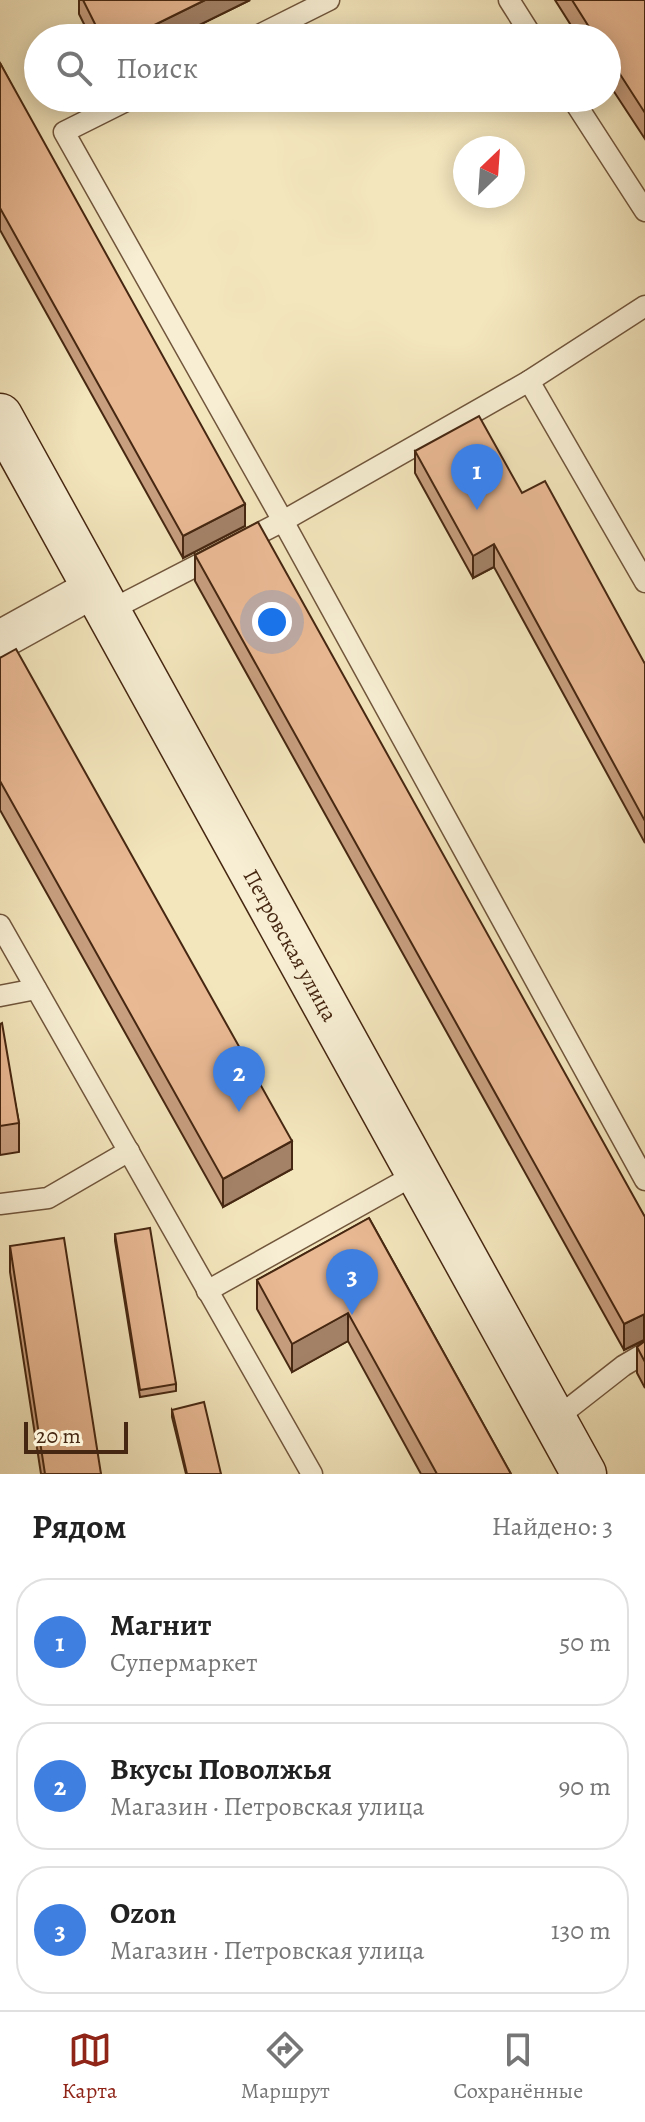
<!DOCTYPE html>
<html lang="ru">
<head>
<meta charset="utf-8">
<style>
	:root { --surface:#fff; --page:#f6f6f6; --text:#222; --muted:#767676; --line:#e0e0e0; --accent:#8f2418 }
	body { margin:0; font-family:Alegreya,serif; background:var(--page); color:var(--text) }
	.compass { position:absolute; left:453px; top:136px; width:72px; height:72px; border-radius:50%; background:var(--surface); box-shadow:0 4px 20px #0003; rotate:25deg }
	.scale { position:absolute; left:24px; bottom:20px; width:104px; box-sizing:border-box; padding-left:8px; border:4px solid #462711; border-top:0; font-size:22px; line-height:28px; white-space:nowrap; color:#462711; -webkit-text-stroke:6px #f7eed3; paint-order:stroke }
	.you { position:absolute; left:272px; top:622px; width:28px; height:28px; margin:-20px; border:6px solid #fff; border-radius:50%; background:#1a73e8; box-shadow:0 0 0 12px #1a73e833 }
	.badge { display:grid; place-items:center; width:52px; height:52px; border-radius:50%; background:var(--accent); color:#fff; font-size:26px; font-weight:700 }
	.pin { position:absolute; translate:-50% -66px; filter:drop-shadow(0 2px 4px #0008) }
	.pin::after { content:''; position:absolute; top:42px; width:28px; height:24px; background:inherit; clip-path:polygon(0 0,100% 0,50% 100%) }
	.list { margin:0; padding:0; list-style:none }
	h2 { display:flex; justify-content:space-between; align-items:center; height:104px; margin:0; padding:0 32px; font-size:34px }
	h2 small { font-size:26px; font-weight:400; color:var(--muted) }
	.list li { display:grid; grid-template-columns:52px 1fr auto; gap:24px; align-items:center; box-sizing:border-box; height:128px; margin:0 16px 16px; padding:0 16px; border:2px solid var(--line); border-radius:32px }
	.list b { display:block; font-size:30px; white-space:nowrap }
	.list p { margin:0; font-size:26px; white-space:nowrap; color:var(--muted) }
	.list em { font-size:26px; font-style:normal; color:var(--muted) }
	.icon { flex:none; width:44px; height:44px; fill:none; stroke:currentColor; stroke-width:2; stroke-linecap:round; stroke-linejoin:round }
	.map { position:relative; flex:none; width:645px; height:1474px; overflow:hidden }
	.search { position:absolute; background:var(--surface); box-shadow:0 4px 20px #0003; left:24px; right:24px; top:24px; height:88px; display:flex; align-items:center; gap:20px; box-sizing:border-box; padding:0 28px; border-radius:44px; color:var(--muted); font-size:30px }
	.sheet { height:536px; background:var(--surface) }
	nav { display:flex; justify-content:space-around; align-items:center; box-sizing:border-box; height:112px; border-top:2px solid var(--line); background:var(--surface); font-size:22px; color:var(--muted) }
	nav a { display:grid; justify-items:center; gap:4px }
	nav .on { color:var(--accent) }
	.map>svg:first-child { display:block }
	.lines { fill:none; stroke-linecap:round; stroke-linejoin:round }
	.lane-casing { stroke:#71563c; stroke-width:23 }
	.street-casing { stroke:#71563c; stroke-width:41 }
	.secondary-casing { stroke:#462711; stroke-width:47 }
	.lane { stroke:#f7eed3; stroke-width:20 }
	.street { stroke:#f7eed3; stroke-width:38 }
	.secondary { stroke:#f7eed3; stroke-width:44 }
	.wall { fill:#c89f7f; stroke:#462711; stroke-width:2 }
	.shaded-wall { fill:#a38268; stroke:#462711; stroke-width:2 }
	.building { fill:#e9b994; stroke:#462711; stroke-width:2 }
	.labels { text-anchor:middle; stroke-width:6; stroke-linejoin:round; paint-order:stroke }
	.street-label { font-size:22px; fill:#462711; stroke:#f7eed3 }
</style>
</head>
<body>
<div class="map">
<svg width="645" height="1474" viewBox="0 0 645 1474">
	<rect width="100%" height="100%" fill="#f3e5bc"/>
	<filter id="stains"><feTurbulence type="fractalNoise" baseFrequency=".0025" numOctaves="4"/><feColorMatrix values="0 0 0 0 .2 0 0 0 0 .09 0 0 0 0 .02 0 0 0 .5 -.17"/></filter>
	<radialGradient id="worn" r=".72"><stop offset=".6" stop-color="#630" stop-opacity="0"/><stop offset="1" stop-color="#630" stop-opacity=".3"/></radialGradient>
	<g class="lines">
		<defs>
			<g id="lane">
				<polyline points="509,0 533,38"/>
				<polyline points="253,38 329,0"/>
				<polyline points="132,98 64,132 283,521 645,1180"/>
				<polyline points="572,98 645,211"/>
				<polyline points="529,381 645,582"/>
				<polyline points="107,612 283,521 529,381 645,306"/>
				<polyline points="0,925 312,1474"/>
				<polyline points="0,996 36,989"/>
				<polyline points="0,1204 48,1198 129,1151"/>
				<polyline points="207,1291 418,1173"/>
				<polyline points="554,1420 623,1366 645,1353"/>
			</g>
			<polyline id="street" points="0,640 94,588"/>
			<polyline id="secondary" points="0,416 584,1474"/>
		</defs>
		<use href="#lane" class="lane-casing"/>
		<use href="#street" class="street-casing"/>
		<use href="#secondary" class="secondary-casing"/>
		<use href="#lane" class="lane"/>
		<use href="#street" class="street"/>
		<use href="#secondary" class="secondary"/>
	</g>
	<g class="wall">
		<polygon points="79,0 250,0 173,38 91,38 79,14"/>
		<polygon points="555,0 645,0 645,139 607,81 607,38 579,38"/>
		<polygon points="0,63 245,526 183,558 0,230"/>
		<polygon points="415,451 522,493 645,664 645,843 494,567 473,578 415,473"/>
		<polygon points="195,555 645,1217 645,1340 624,1350 195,581"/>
		<polygon points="0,658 292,1169 223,1207 0,810"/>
		<polygon points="0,1024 19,1123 19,1152 0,1155"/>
		<polygon points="369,1218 511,1474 421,1474 348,1341 292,1372 257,1309 257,1280"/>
		<polygon points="115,1234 176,1384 176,1391 140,1397 115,1241"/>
		<polygon points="10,1246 101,1474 41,1474 10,1272"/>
		<polygon points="645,1341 645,1388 637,1373 637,1347"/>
		<polygon points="172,1410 221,1474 186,1474 172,1417"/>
	</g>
	<g class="shaded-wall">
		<polygon points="205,0 250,0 173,38 128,38"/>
		<polygon points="245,504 245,526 183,558 183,536"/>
		<polygon points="494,544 494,567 473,578 473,556"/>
		<polygon points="292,1141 292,1169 223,1207 223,1179"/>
		<polygon points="348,1313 348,1341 292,1372 292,1344"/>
		<polygon points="644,1314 644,1340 624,1350 624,1324"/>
	</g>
	<g class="building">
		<polygon points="83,0 205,0 128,38 102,38"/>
		<polygon points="572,0 645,0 645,113 607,54 607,38 596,38"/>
		<polygon points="0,63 245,504 183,536 0,208"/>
		<polygon points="479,416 522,493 545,481 645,664 645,821 494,544 473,556 415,451"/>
		<polygon points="258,522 645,1217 645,1314 624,1324 195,555"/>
		<polygon points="16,649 292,1141 223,1179 0,781 0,658"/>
		<polygon points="2,1023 19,1123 0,1126 0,1024"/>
		<polygon points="369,1218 511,1474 437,1474 348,1313 292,1344 257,1280"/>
		<polygon points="150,1228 176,1384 140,1390 115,1234"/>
		<polygon points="64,1238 101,1474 45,1474 10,1246"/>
		<polygon points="645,1341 645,1362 637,1347"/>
		<polygon points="204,1402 221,1474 187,1474 172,1410"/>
	</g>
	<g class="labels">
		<g class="street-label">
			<text transform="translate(291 945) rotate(61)" y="8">Петровская улица</text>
		</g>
	</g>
	<rect width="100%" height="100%" filter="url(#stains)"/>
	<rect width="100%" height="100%" fill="url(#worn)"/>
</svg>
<svg class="compass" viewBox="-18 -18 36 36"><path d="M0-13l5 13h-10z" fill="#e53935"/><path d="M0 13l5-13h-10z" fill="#767676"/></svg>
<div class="scale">20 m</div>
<div class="you"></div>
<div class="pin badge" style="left:477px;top:510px;background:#3f7fe0">1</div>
<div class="pin badge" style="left:239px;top:1112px;background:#3f7fe0">2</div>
<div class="pin badge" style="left:352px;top:1315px;background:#3f7fe0">3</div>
<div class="search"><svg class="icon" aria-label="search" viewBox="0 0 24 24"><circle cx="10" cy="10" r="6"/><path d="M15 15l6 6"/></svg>Поиск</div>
</div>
<section class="sheet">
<h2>Рядом<small>Найдено: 3</small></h2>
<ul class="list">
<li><span class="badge" style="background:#3f7fe0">1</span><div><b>Магнит</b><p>Супермаркет</p></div><em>50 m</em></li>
<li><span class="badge" style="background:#3f7fe0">2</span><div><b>Вкусы Поволжья</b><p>Магазин · Петровская улица</p></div><em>90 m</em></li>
<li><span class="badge" style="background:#3f7fe0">3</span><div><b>Ozon</b><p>Магазин · Петровская улица</p></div><em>130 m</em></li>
</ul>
</section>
<nav>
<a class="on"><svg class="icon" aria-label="map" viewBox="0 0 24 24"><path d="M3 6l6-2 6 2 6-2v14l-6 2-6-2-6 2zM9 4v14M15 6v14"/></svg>Карта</a>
<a><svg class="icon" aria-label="directions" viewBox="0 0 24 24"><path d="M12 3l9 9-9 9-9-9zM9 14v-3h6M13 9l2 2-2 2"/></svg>Маршрут</a>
<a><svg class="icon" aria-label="saved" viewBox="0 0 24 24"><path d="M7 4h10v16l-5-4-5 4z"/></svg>Сохранённые</a>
</nav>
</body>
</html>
